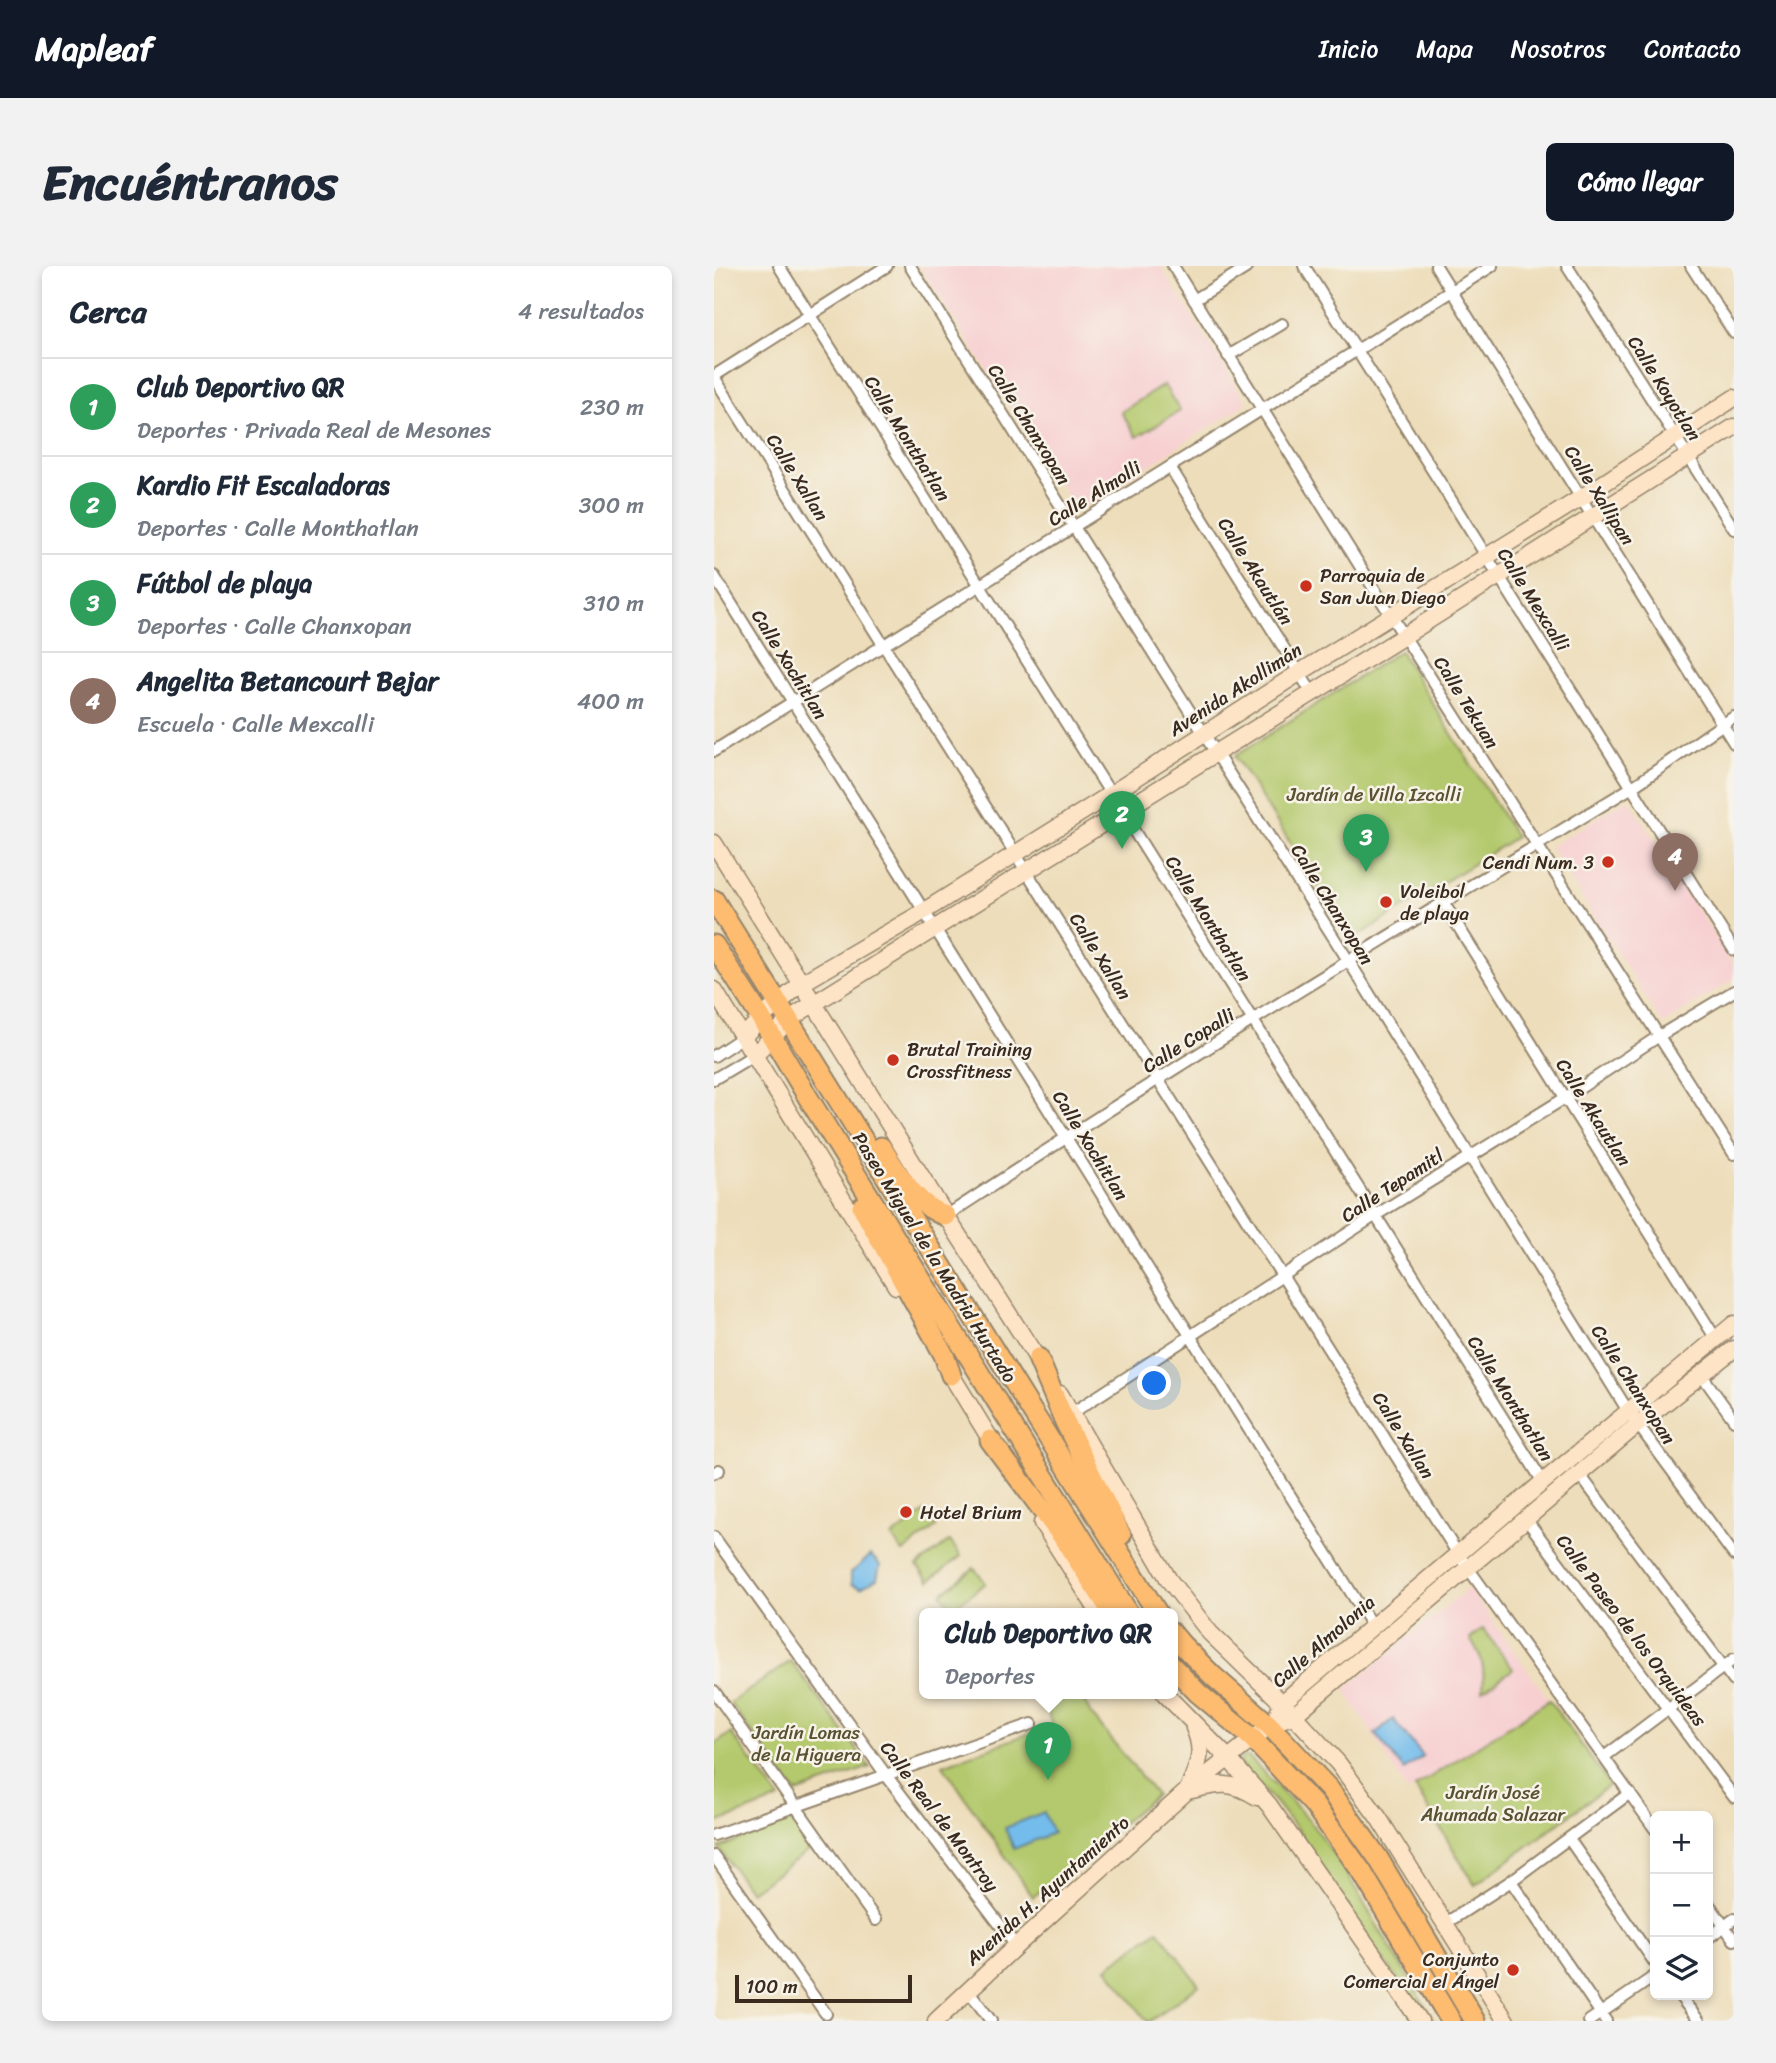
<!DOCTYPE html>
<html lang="es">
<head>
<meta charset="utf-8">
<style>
	:root { --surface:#fff; --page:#f2f2f3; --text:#1f2937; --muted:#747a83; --line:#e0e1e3; --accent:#111827 }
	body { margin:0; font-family:Sriracha,sans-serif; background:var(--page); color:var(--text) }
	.controls { position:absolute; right:21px; bottom:21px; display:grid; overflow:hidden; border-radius:10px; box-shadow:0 4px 10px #0003 }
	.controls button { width:63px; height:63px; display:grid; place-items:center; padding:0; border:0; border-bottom:2px solid var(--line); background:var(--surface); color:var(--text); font:35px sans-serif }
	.scale { position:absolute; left:21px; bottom:18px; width:177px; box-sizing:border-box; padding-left:7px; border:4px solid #3b2a1e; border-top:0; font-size:19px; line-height:24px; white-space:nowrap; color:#3b2a1e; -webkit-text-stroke:5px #f7f3e8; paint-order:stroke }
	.you { position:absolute; left:441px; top:1118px; width:24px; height:24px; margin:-18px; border:5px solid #fff; border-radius:50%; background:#1a73e8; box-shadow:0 0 0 10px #1a73e833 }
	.badge { display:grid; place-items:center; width:46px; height:46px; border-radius:50%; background:var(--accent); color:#fff; font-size:23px; font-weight:700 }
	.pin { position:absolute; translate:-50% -58px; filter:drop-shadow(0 2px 4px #0008) }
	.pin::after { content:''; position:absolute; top:37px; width:24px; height:21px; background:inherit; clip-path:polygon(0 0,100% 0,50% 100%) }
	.popup { position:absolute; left:205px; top:1342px; width:259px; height:91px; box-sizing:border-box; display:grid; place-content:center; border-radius:10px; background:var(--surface); filter:drop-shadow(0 2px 5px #0005); font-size:23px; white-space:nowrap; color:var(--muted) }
	.popup b { font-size:26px; color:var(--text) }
	.popup::after { content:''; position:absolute; left:50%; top:100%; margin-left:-14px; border:14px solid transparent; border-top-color:var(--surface) }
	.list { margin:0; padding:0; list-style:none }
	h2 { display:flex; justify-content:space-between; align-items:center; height:91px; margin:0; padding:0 28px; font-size:30px }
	h2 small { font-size:23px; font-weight:400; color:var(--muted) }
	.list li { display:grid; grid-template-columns:46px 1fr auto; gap:21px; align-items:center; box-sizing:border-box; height:98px; padding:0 28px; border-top:2px solid var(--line) }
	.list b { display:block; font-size:26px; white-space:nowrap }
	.list p { margin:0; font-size:23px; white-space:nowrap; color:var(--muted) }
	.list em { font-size:23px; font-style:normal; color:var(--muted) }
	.icon { flex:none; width:38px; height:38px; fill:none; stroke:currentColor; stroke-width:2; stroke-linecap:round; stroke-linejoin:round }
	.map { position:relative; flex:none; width:1020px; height:1755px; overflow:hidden; border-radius:10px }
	header { display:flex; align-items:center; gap:42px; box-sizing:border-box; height:98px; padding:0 35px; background:var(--accent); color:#fff }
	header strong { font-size:33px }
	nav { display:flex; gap:38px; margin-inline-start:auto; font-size:24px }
	.intro { display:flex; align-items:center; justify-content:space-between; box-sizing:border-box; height:168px; padding:0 42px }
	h1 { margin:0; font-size:49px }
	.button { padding:18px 32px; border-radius:10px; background:var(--accent); color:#fff; font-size:24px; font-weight:700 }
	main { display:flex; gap:42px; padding:0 42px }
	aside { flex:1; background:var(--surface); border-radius:10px; box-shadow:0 4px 10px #0003 }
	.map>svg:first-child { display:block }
	.built { fill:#f7cfd1 }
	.green { fill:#b4c96d; stroke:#787a46; stroke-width:2 }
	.water { fill:#73bceb; stroke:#577384; stroke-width:2 }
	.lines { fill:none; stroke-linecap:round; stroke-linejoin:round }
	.street-casing { stroke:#94846c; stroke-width:14 }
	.secondary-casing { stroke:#94846c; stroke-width:19 }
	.highway-casing { stroke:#94846c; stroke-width:23 }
	.street { stroke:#fff; stroke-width:10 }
	.secondary { stroke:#fee4c6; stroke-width:16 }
	.highway { stroke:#fdbc70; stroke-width:19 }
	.poi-dot { fill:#c8321e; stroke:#f7f3e8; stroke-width:2.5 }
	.labels { text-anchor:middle; stroke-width:5; stroke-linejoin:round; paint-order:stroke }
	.street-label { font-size:19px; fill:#3b2a1e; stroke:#f7f3e8 }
	.poi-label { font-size:19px; fill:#3b2a1e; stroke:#f7f3e8; text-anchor:start }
	.park-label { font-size:19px; fill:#595232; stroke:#f7f3e8 }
</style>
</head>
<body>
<header>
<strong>Mapleaf</strong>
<nav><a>Inicio</a><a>Mapa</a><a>Nosotros</a><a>Contacto</a></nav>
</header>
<div class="intro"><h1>Encuéntranos</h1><a class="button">Cómo llegar</a></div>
<main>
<aside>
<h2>Cerca<small>4 resultados</small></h2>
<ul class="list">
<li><span class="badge" style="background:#2e9e5b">1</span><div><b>Club Deportivo QR</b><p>Deportes · Privada Real de Mesones</p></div><em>230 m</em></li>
<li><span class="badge" style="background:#2e9e5b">2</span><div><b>Kardio Fit Escaladoras</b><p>Deportes · Calle Monthatlan</p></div><em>300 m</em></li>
<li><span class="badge" style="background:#2e9e5b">3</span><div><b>Fútbol de playa</b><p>Deportes · Calle Chanxopan</p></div><em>310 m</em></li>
<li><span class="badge" style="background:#8d6e63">4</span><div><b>Angelita Betancourt Bejar</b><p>Escuela · Calle Mexcalli</p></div><em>400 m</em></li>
</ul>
</aside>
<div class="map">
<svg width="1020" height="1755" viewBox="0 0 1020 1755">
	<rect width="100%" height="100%" fill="#f7f3e8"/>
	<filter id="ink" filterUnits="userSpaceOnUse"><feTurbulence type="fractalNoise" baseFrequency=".0143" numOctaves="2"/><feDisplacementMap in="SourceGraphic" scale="14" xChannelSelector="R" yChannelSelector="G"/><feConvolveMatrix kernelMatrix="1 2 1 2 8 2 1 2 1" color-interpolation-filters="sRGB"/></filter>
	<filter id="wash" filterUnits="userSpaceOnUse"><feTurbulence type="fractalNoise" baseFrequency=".00686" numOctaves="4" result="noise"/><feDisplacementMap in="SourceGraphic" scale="28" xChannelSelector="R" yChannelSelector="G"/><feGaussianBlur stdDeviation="1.57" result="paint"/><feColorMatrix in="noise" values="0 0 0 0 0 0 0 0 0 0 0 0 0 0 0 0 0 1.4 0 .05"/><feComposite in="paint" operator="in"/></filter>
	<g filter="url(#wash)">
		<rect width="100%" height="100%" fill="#edddba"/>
		<g class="built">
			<polygon points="206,0 446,0 533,137 363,245"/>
			<polygon points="914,533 1020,700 1020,713 949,758 836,581"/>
			<polygon points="755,1322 835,1434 694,1526 631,1423"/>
		</g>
		<g class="green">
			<polygon points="450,119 466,145 423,171 407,146"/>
			<polygon points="686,385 802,571 638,674 521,490"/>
			<polygon points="211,1246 222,1261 189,1286 178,1271"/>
			<polygon points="236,1275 247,1290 215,1315 203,1300"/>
			<polygon points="260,1302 272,1317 239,1342 227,1328"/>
			<path d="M769 1363 799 1403 769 1425C771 1402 769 1392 756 1373Z"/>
			<polygon points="77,1395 156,1501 82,1527 16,1437"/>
			<polygon points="327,1428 367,1428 376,1447 442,1529 319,1631 229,1499 338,1459"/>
			<polygon points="835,1434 896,1519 761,1619 701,1521"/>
			<polygon points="17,1467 66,1533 0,1558 0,1479"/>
			<polygon points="527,1491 535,1491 594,1553 626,1597 720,1755 716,1755 654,1674 587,1569 561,1536 526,1500"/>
			<polygon points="79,1552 99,1582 36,1626 5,1582"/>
			<polygon points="444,1664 485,1719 436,1755 433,1755 393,1702"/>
		</g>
		<g class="water">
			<polygon points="157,1289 166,1299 163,1313 147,1322 137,1318 137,1307"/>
			<polygon points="679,1453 709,1490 690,1504 661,1468"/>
			<polygon points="330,1546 339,1567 300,1583 291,1562"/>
		</g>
	</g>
	<g filter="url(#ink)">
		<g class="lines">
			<defs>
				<g id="street">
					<polyline points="65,0 829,1216"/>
					<polyline points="196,0 502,487 641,705 914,1145 1020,1289"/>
					<polyline points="459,0 669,337 1020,888"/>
					<polyline points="590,0 1020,684"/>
					<polyline points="722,0 1020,477"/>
					<polyline points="853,0 1020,263"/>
					<polyline points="977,0 1020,67"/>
					<polyline points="480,34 532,2"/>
					<polyline points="514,90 568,58"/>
					<polyline points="0,110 173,0"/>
					<polyline points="0,111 744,1288 941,1563"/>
					<polyline points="456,201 598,427"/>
					<polyline points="0,310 658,1360"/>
					<polyline points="0,485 778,0"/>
					<polyline points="729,636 1002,1073"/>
					<polyline points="0,790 29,771"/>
					<polyline points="0,813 40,789"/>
					<path d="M232 950C456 802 686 663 915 523 951 500 984 474 1020 451"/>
					<polyline points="987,1108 1020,1154"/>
					<polyline points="358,1147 662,949 851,832 945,770 1020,725"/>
					<polyline points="0,1207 5,1204"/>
					<polyline points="866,1209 1020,1415"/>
					<polyline points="812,1253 1020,1531"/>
					<polyline points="0,1271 172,1509 302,1680"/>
					<polyline points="0,1425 162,1654"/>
					<polyline points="890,1491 1020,1393"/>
					<polyline points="0,1569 318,1458"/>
					<polyline points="855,1573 941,1697"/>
					<polyline points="0,1590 112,1748"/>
					<polyline points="797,1615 892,1755"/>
					<polyline points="994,1637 1020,1674"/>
					<polyline points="732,1657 797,1615 916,1527"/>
					<polyline points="994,1672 1020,1653"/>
					<polyline points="255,1725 277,1755"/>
					<polyline points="965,1729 985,1755"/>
					<polyline points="875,1755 941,1710"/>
				</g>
				<g id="secondary">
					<polyline points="0,577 232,950 330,1103"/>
					<polyline points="0,724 182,1020"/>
					<polyline points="29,771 47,752 88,717 199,652 397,528 585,407 867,232 1020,132"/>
					<polyline points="40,789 76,753 88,745 690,370 1020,161"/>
					<polyline points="231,1099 283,1184"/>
					<polyline points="346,1128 455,1314 496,1367 568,1437 624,1497 664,1551 792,1755"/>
					<polyline points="328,1257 386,1348"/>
					<polyline points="451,1428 514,1492 555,1539 706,1755"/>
					<polyline points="564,1447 568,1437 829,1216 1020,1058"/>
					<path d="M474 1523C484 1500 491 1486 480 1462"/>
					<path d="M478 1524C507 1517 517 1515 543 1531"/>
					<polyline points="222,1755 302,1680 473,1525 560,1456 579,1450 923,1159 1020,1083"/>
				</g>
				<g id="highway">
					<polyline points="0,634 444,1348"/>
					<polyline points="0,679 47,752 95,833 415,1348"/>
					<path d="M167 881C184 906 202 941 232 950"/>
					<polyline points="148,941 230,1089 237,1109"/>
					<polyline points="324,1092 351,1156 407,1269"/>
					<polyline points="276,1174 348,1270 399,1348"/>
					<polyline points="458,1367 468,1379 499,1410 555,1459 615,1523 664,1592 761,1755"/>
					<polyline points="458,1400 484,1427 538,1472 600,1539 648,1606 737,1755"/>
				</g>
			</defs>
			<use href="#street" class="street-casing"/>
			<use href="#secondary" class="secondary-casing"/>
			<use href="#highway" class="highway-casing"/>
			<use href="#street" class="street"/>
			<use href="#secondary" class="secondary"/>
			<use href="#highway" class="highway"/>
		</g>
	</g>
	<g class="poi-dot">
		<circle cx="592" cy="320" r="7"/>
		<circle cx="894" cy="596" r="7"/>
		<circle cx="672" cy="636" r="7"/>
		<circle cx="179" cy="794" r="7"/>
		<circle cx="192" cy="1246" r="7"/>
		<circle cx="799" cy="1704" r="7"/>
	</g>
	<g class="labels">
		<g class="street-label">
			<text transform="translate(951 122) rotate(58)" y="7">Calle Koyotlan</text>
			<text transform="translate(316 158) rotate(58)" y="7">Calle Chanxopan</text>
			<text transform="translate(194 172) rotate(58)" y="7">Calle Monthatlan</text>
			<text transform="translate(84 211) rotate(58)" y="7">Calle Xallan</text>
			<text transform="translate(380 227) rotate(-32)" y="7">Calle Almolli</text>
			<text transform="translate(886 229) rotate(58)" y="7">Calle Xallipan</text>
			<text transform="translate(542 305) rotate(58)" y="7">Calle Akautlán</text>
			<text transform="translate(820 333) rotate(58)" y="7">Calle Mexcalli</text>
			<text transform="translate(76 398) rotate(58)" y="7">Calle Xochitlan</text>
			<text transform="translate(521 423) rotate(-33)" y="7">Avenida Akollimán</text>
			<text transform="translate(753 436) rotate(58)" y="7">Calle Tekuan</text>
			<text transform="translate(619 638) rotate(58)" y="7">Calle Chanxopan</text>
			<text transform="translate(495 652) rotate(58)" y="7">Calle Monthatlan</text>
			<text transform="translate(387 690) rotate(58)" y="7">Calle Xallan</text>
			<text transform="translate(474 774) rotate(-32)" y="7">Calle Copalli</text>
			<text transform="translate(880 846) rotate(58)" y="7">Calle Akautlan</text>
			<text transform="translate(377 879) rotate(58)" y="7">Calle Xochitlan</text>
			<text transform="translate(678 919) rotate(-33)" y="7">Calle Tepamitl</text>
			<text transform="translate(221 991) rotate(58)" y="7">Paseo Miguel de la Madrid Hurtado</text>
			<text transform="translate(920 1118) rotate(57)" y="7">Calle Chanxopan</text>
			<text transform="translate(797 1132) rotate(58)" y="7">Calle Monthatlan</text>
			<text transform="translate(690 1169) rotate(58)" y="7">Calle Xallan</text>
			<text transform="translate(918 1364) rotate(53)" y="7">Calle Paseo de los Orquideas</text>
			<text transform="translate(609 1375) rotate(-41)" y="7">Calle Almolonia</text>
			<text transform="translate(226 1550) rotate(53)" y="7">Calle Real de Montroy</text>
			<text transform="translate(333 1624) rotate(-42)" y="7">Avenida H. Ayuntamiento</text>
		</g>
		<g class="poi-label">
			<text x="606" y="316">Parroquia de<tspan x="606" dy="22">San Juan Diego</tspan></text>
			<text x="880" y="603" text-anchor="end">Cendi Num. 3</text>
			<text x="686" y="632">Voleibol<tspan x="686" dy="22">de playa</tspan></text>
			<text x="193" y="790">Brutal Training<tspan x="193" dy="22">Crossfitness</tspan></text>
			<text x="206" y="1253">Hotel Brium</text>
			<text x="785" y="1700" text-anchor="end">Conjunto<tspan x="785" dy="22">Comercial el Ángel</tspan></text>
		</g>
		<g class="park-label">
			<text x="660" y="535">Jardín de Villa Izcalli</text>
			<text x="92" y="1473">Jardín Lomas<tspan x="92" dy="22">de la Higuera</tspan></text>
			<text x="779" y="1533">Jardín José<tspan x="779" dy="22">Ahumada Salazar</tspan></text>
		</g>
	</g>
</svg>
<div class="controls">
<button>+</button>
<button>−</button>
<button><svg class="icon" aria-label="layers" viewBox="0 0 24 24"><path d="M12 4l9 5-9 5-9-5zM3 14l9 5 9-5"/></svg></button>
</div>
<div class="scale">100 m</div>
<div class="you"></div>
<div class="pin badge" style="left:334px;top:1514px;background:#2e9e5b">1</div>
<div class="popup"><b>Club Deportivo QR</b>Deportes</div>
<div class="pin badge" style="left:408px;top:583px;background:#2e9e5b">2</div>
<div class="pin badge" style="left:652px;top:606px;background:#2e9e5b">3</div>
<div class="pin badge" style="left:961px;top:625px;background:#8d6e63">4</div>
</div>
</main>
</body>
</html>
